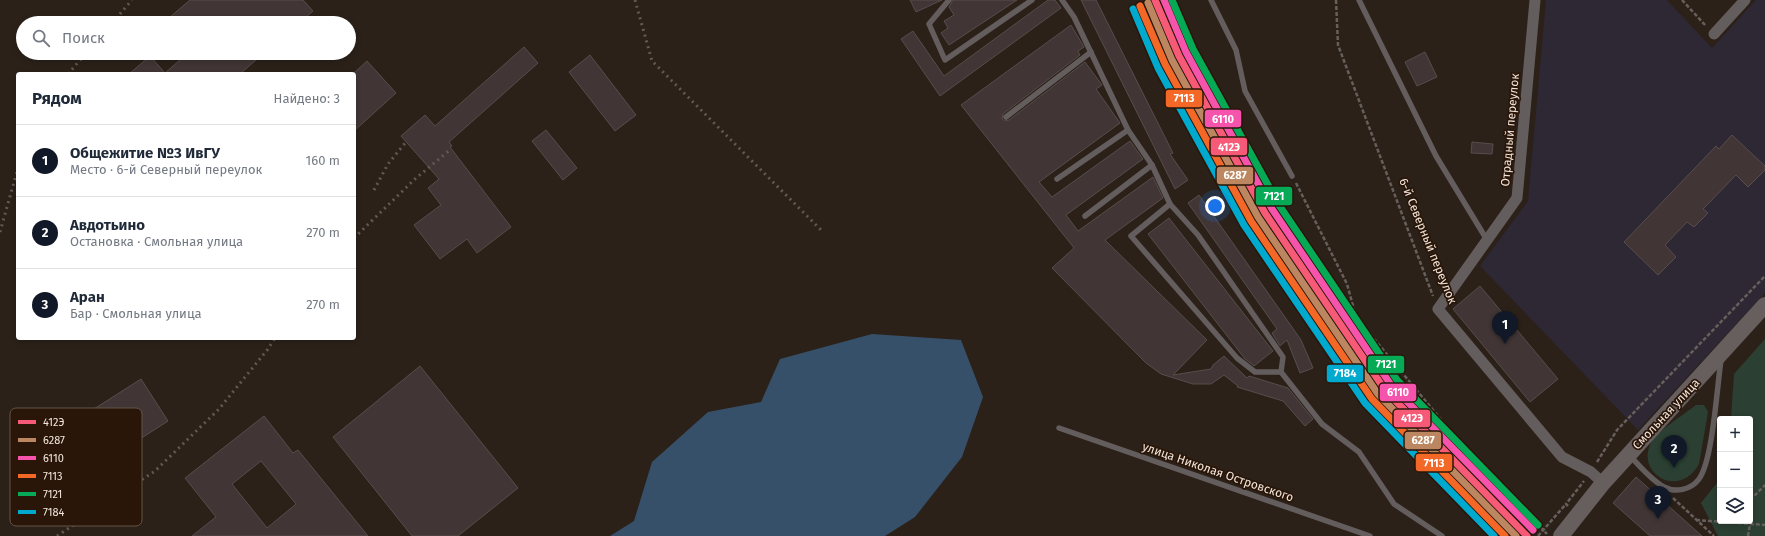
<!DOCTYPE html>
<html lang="ru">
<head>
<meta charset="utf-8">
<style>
	:root { --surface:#fff; --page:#f2f2f3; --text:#1f2937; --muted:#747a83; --line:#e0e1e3; --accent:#111827 }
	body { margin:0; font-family:"Fira Sans",sans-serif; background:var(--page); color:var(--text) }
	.controls { position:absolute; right:12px; bottom:12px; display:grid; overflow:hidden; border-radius:4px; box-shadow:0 2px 6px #0003 }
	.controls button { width:36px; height:36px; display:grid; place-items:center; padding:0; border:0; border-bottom:1px solid var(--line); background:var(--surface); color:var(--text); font:20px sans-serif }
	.you { position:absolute; left:1215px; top:206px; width:14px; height:14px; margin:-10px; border:3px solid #fff; border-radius:50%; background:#1a73e8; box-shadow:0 0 0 6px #1a73e833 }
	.badge { display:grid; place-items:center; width:26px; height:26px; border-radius:50%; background:var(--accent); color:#fff; font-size:13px; font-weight:700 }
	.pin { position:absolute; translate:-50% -33px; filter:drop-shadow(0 1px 2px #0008) }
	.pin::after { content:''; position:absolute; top:21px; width:14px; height:12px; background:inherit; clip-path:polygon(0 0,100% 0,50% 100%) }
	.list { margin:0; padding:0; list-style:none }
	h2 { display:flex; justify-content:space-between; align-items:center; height:52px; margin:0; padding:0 16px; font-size:17px }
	h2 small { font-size:13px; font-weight:400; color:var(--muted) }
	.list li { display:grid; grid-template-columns:26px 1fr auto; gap:12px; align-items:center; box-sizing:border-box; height:72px; padding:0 16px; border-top:1px solid var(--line) }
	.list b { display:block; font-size:15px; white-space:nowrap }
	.list p { margin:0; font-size:13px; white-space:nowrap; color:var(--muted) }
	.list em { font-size:13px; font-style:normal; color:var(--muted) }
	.icon { flex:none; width:22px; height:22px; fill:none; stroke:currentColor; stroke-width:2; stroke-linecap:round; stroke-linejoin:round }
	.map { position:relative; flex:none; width:1765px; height:536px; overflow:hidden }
	.search { position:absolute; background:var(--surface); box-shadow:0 2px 6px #0003; left:16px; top:16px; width:340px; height:44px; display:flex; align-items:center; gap:10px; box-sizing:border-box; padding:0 14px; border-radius:22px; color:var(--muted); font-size:15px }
	.panel { position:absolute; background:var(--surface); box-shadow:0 2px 6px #0003; left:16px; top:72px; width:340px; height:268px; border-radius:4px }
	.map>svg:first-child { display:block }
	.medical { fill:#2e2734 }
	.green { fill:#2b4032 }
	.water { fill:#375069 }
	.building { fill:#413635; stroke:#574d4b; fill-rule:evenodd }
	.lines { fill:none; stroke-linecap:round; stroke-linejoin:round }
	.path { stroke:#665f5c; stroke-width:2.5; stroke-dasharray:4 2; stroke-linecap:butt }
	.lane { stroke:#645d5d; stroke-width:5.5 }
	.street { stroke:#645d5d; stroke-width:11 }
	.secondary { stroke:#675e5e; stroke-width:16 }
	.rail { stroke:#625955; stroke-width:3; stroke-dasharray:2 4; stroke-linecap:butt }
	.rail-1-casing { stroke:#291608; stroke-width:10 }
	.rail-2-casing { stroke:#291608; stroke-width:10 }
	.rail-3-casing { stroke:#291608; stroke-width:10 }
	.rail-4-casing { stroke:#291608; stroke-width:10 }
	.rail-5-casing { stroke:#291608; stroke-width:10 }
	.rail-6-casing { stroke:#291608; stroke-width:10 }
	.rail-1 { stroke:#f75a77; stroke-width:7 }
	.rail-2 { stroke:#bb8660; stroke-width:7 }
	.rail-3 { stroke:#f653ac; stroke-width:7 }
	.rail-4 { stroke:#f36827; stroke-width:7 }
	.rail-5 { stroke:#06aa56; stroke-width:7 }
	.rail-6 { stroke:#00a9ce; stroke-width:7 }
	.labels { text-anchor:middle; stroke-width:3.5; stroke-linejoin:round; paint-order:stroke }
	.street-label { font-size:12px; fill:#f2e5db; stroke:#291608 }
	.key { fill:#291608; stroke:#655447; stroke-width:1 }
	.key-label { font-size:11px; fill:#f2e5db }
	.line-badge { stroke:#291608; stroke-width:1.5 }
	.badge-label { font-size:11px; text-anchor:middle; font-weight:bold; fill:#fff }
</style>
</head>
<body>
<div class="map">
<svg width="1765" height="536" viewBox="0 0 1765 536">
	<rect width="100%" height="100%" fill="#2b2119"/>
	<polygon class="medical" points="1546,0 1667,0 1712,48 1756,0 1765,0 1765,293 1638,430 1480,266 1528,201"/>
	<g class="green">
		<polygon points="1765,339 1765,536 1718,536 1701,503 1720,479 1720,521 1750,521 1750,419 1731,419 1734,374"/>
		<path d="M1696 405H1704L1708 412 1699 464C1679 500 1635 473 1651 443 1657 431 1685 414 1696 405Z"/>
	</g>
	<polygon class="water" points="872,334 961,340 983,397 962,457 915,517 885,536 610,536 634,521 652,462 708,412 761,402 780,359"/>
	<g class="building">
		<polygon points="190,0 303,0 313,11 299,23 163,23"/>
		<polygon points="910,0 942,0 916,12"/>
		<polygon points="953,0 1017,0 949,45 941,33 948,28 944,21 954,15 949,7"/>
		<polygon points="1048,0 1055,0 1061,8 940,96 901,39 913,31 944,76"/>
		<polygon points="1081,0 1096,0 1173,153 1170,154 1188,180 1175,189"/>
		<polygon points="1071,25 1084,47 1078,51 1080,55 1003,114 1002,119 1005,121 1009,120 1085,62 1102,85 1096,89 1120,123 1039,182 1052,197 1130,141 1143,159 1066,215 1078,231 1153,177 1163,198 1105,240 1207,340 1173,375 1211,369 1213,365 1224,356 1247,378 1249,376 1288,388 1313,419 1305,426 1283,401 1237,387 1238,386 1224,375 1211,384 1193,384 1161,374 1146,363 1052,268 1074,248 961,105"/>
		<polygon points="524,47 538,63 449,142 452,146 450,147 511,227 477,253 467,239 440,259 414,225 441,205 428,188 439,179 401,136 425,115 435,126"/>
		<polygon points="1425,52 1437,77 1417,86 1405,62"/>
		<polygon points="188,53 264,53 240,74 129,74 150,56 165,73"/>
		<polygon points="590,55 636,115 615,131 569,72"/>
		<polygon points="367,61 396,93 354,131 354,73"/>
		<polygon points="546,130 577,168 563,180 532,141"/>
		<polygon points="1732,135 1765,166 1765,170 1748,187 1736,175 1703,209 1708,213 1694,227 1687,222 1665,245 1676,257 1658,275 1624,242 1716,146 1719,149"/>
		<polygon points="1472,142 1493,144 1492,154 1471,153"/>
		<polygon points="1199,195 1301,340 1313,368 1300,373 1287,340 1280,346 1272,333 1277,329 1188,203"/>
		<polygon points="1169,218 1273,351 1254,366 1245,359 1148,234"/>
		<polygon points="1480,286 1558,379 1530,402 1453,309"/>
		<polygon points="420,366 518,488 458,536 412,536 333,437"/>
		<polygon points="141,379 168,421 42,502 14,460"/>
		<path d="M264 416 293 453 298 450 368 536H192L216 517 185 478ZM261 461 296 504 267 528 232 484Z"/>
		<polygon points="1636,477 1702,536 1650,536 1613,503"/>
	</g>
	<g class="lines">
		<g class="path">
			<polyline points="1170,0 1262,175 1356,317 1452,433 1547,534"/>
			<polyline points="1336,0 1338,45 1433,296"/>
			<polyline points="1682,0 1706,26"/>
			<polyline points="1296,183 1347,284 1355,313"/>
			<polyline points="1597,462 1617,430 1765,276"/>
			<polyline points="1673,498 1714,536"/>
			<polyline points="1568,506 1566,504 1584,481"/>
			<polyline points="1696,520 1765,525"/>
			<polyline points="1538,536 1566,504"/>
			<polyline points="1748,536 1750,524 1751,499 1765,485"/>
		</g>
		<g class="lane">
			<polyline points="949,0 929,24 945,60 1032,0"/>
			<polyline points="1062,0 1074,17 1128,130 1152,165 1170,204 1198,235 1283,357 1281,372 1322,424 1359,452 1394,504 1442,536"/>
			<polyline points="1211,0 1236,50 1245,91 1292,176"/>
			<polyline points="1359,0 1436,156 1487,240"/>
			<polyline points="1006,117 1091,52"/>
			<polyline points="1057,179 1128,130"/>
			<polyline points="1170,204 1131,236 1237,358 1255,372 1281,372"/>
			<polyline points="1085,216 1152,165"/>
			<polyline points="1059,428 1370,536"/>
			<path d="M1630 456C1640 466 1651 480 1664 487 1675 493 1691 490 1699 479 1713 460 1717 386 1721 360"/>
		</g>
		<g class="street">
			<polyline points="1535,0 1517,198 1438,309 1562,457 1591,472 1603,483"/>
			<polyline points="1714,34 1745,0"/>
		</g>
		<polyline class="secondary" points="1561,536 1603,483 1765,305"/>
		<g class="rail">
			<polyline points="635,0 652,61 822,231"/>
			<polyline points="112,23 132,0"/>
			<polyline points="68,74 86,53"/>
			<polyline points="374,190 388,164 406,142"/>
			<polyline points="0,232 18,168"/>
			<polyline points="354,238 415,179 451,149"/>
			<polyline points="57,536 155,471 219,409 268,349 275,338"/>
		</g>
		<defs>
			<polyline id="rail-1" points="1155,0 1179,56 1265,213 1385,390 1527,536"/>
			<polyline id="rail-2" points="1148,3 1172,60 1258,217 1378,394 1516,536"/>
			<polyline id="rail-3" points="1164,0 1186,52 1272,209 1391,385 1533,530"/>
			<polyline id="rail-4" points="1140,6 1165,64 1251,221 1372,399 1505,536"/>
			<polyline id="rail-5" points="1172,0 1193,49 1279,205 1397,380 1538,525"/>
			<polyline id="rail-6" points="1133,9 1158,68 1244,225 1365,403 1494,536"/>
		</defs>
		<use href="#rail-1" class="rail-1-casing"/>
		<use href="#rail-2" class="rail-2-casing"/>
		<use href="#rail-3" class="rail-3-casing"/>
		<use href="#rail-4" class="rail-4-casing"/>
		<use href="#rail-5" class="rail-5-casing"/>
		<use href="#rail-6" class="rail-6-casing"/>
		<use href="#rail-1" class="rail-1"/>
		<use href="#rail-2" class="rail-2"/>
		<use href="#rail-3" class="rail-3"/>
		<use href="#rail-4" class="rail-4"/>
		<use href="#rail-5" class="rail-5"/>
		<use href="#rail-6" class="rail-6"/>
	</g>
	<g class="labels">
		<g class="street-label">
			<text transform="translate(1510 130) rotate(-85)" y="4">Отрадный переулок</text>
			<text transform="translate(1428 241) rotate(68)" y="4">6-й Северный переулок</text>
			<text transform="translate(1666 414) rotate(-47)" y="4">Смольная улица</text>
			<text transform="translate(1218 472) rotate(19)" y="4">улица Николая Островского</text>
		</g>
	</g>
	<rect x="10" y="408" width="132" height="118" rx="6" class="key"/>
	<rect x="18" y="420" width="18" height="4" fill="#f75a77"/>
	<rect x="18" y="438" width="18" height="4" fill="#bb8660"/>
	<rect x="18" y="456" width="18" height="4" fill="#f653ac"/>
	<rect x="18" y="474" width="18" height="4" fill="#f36827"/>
	<rect x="18" y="492" width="18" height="4" fill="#06aa56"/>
	<rect x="18" y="510" width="18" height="4" fill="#00a9ce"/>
	<g class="key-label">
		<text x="43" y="426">412Э</text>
		<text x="43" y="444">6287</text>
		<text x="43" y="462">6110</text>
		<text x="43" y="480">7113</text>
		<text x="43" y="498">7121</text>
		<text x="43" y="516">7184</text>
	</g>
	<g class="line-badge">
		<rect x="1165" y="89" width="38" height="19" rx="4" fill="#f36827"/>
		<rect x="1204" y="109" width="38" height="19" rx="4" fill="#f653ac"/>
		<rect x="1210" y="137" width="38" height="19" rx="4" fill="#f75a77"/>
		<rect x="1216" y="166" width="38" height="19" rx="4" fill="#bb8660"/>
		<rect x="1255" y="186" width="38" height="20" rx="4" fill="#06aa56"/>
		<rect x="1367" y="355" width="38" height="19" rx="4" fill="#06aa56"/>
		<rect x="1326" y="364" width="38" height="19" rx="4" fill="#00a9ce"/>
		<rect x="1379" y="383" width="38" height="19" rx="4" fill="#f653ac"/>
		<rect x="1393" y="409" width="38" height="19" rx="4" fill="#f75a77"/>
		<rect x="1404" y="431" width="38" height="19" rx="4" fill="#bb8660"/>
		<rect x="1415" y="453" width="38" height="19" rx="4" fill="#f36827"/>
	</g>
	<g class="badge-label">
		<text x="1184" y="102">7113</text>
		<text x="1223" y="123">6110</text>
		<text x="1229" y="151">412Э</text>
		<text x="1235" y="179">6287</text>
		<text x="1274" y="200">7121</text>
		<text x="1386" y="368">7121</text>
		<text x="1345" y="377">7184</text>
		<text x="1398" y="396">6110</text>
		<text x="1412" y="422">412Э</text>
		<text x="1423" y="444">6287</text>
		<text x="1434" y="467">7113</text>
	</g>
</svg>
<div class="controls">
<button>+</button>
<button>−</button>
<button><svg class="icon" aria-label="layers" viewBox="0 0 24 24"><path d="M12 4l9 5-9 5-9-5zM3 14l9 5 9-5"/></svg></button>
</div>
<div class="you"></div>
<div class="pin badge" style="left:1505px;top:344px">1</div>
<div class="pin badge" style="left:1674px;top:468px">2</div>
<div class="pin badge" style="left:1658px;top:519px">3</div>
<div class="search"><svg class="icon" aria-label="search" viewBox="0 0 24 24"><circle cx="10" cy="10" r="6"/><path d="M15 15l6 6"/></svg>Поиск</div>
<section class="panel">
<h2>Рядом<small>Найдено: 3</small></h2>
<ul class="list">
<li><span class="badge">1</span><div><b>Общежитие №3 ИвГУ</b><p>Место · 6-й Северный переулок</p></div><em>160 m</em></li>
<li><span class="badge">2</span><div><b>Авдотьино</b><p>Остановка · Смольная улица</p></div><em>270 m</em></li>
<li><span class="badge">3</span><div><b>Аран</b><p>Бар · Смольная улица</p></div><em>270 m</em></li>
</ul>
</section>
</div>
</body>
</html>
